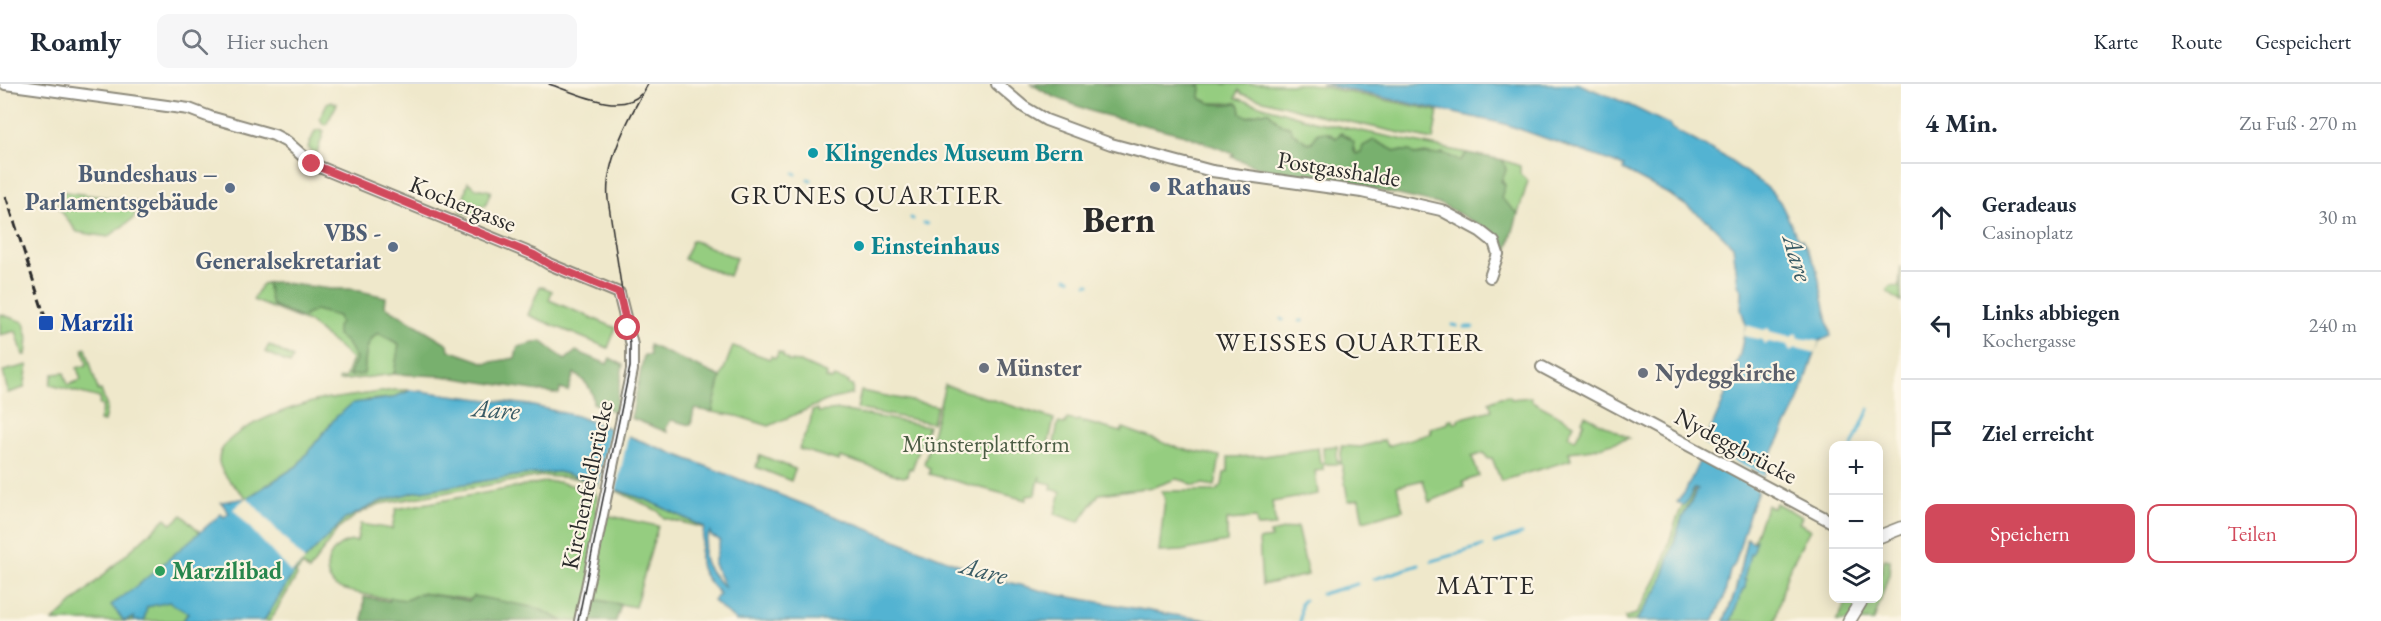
<!DOCTYPE html>
<html lang="de">
<head>
<meta charset="utf-8">
<style>
	:root { --surface:#fff; --page:#f6f6f7; --text:#1f2937; --muted:#747a83; --line:#e0e1e3; --accent:#d1495b }
	body { margin:0; font-family:"EB Garamond",serif; background:var(--page); color:var(--text) }
	.controls { position:absolute; right:18px; bottom:18px; display:grid; overflow:hidden; border-radius:12px; box-shadow:0 3px 15px #0003 }
	.controls button { width:54px; height:54px; display:grid; place-items:center; padding:0; border:0; border-bottom:2px solid var(--line); background:var(--surface); color:var(--text); font:30px sans-serif }
	.stop { position:absolute; width:18px; height:18px; margin:-14px; border:4px solid #d1495b; border-radius:50%; background:#fff }
	.stop.end { background:#d1495b; border-color:#fff; box-shadow:0 2px 6px #0008 }
	.list { margin:0; padding:0; list-style:none }
	h2 { display:flex; justify-content:space-between; align-items:center; height:78px; margin:0; padding:0 24px; font-size:26px }
	h2 small { font-size:20px; font-weight:400; color:var(--muted) }
	.list li { display:grid; grid-template-columns:39px 1fr auto; gap:18px; align-items:center; box-sizing:border-box; height:108px; padding:0 24px; border-top:2px solid var(--line) }
	.list b { display:block; font-size:22px; white-space:nowrap }
	.list p { margin:0; font-size:20px; white-space:nowrap; color:var(--muted) }
	.list em { font-size:20px; font-style:normal; color:var(--muted) }
	.actions { display:flex; gap:12px; padding:18px 24px }
	.actions a { flex:1; padding:14px 0; border:2px solid var(--accent); border-radius:12px; text-align:center; font-size:21px; color:var(--accent) }
	.actions .main { background:var(--accent); color:#fff }
	.icon { flex:none; width:33px; height:33px; fill:none; stroke:currentColor; stroke-width:2; stroke-linecap:round; stroke-linejoin:round }
	.map { position:relative; flex:none; width:1901px; height:537px; overflow:hidden }
	header { display:flex; align-items:center; gap:36px; box-sizing:border-box; height:84px; padding:0 30px; background:var(--surface); border-bottom:2px solid var(--line) }
	header strong { font-size:28px }
	nav { display:flex; gap:33px; margin-inline-start:auto; font-size:21px }
	.search { width:420px; height:54px; background:var(--page); display:flex; align-items:center; gap:15px; box-sizing:border-box; padding:0 21px; border-radius:12px; color:var(--muted); font-size:22px }
	main { display:flex }
	aside { flex:1; background:var(--surface) }
	.map>svg:first-child { display:block }
	.green { fill:#95cd80; stroke:#607c56; stroke-width:1.5 }
	.forest { fill:#78b06e; stroke:#526e4c; stroke-width:1.5 }
	.water { fill:#53b3d2; stroke:#3f6f7e; stroke-width:1.5; fill-rule:evenodd }
	.pier { fill:#efe8cb }
	.lines { fill:none; stroke-linecap:round; stroke-linejoin:round }
	.stream { stroke:#53b3d2; stroke-width:3 }
	.minor-casing { stroke:#8d8a7b; stroke-width:14 }
	.major-casing { stroke:#8d8a7b; stroke-width:15 }
	.minor { stroke:#fff; stroke-width:10 }
	.major { stroke:#fff; stroke-width:12 }
	.tram { stroke:#2b2b2b; stroke-width:1.5 }
	.rail { stroke:#2b2b2b; stroke-width:3; stroke-dasharray:9 4.5; stroke-linecap:butt }
	.route { stroke:#d1495b; stroke-width:8 }
	.culture-dot { fill:#0f9aa8; stroke:#fcf5e5; stroke-width:2 }
	.service-dot { fill:#5c6f8a; stroke:#fcf5e5; stroke-width:2 }
	.transit-dot { fill:#1a4fb4; stroke:#fcf5e5; stroke-width:2 }
	.worship-dot { fill:#6b7280; stroke:#fcf5e5; stroke-width:2 }
	.leisure-dot { fill:#2e9e5b; stroke:#fcf5e5; stroke-width:2 }
	.labels { text-anchor:middle; stroke-width:4.5; stroke-linejoin:round; paint-order:stroke }
	.culture-label { font-size:24px; font-weight:bold; fill:#0d838f; stroke:#fcf5e5; text-anchor:start }
	.street-label { font-size:24px; fill:#2b2b2b; stroke:#fcf5e5 }
	.service-label { font-size:24px; font-weight:bold; fill:#4e5e75; stroke:#fcf5e5; text-anchor:end }
	.transit-label { font-size:24px; font-weight:bold; fill:#164399; stroke:#fcf5e5; text-anchor:start }
	.worship-label { font-size:24px; font-weight:bold; fill:#5b616d; stroke:#fcf5e5; text-anchor:start }
	.park-label { font-size:24px; fill:#4b5c44; stroke:#fcf5e5 }
	.leisure-label { font-size:24px; font-weight:bold; fill:#27864d; stroke:#fcf5e5; text-anchor:start }
	.water-label { font-size:26px; font-style:italic; fill:#395b65; stroke:#fcf5e5 }
	.quarter-label { font-size:27px; letter-spacing:1.5px; fill:#2b2b2b; stroke:#fcf5e5 }
	.town-label { font-size:36px; font-weight:bold; fill:#2b2b2b; stroke:#fcf5e5 }
</style>
</head>
<body>
<header>
<strong>Roamly</strong>
<div class="search"><svg class="icon" aria-label="search" viewBox="0 0 24 24"><circle cx="10" cy="10" r="6"/><path d="M15 15l6 6"/></svg>Hier suchen</div>
<nav><a>Karte</a><a>Route</a><a>Gespeichert</a></nav>
</header>
<main>
<div class="map">
<svg width="1901" height="537" viewBox="0 0 1901 537">
	<rect width="100%" height="100%" fill="#fcf5e5"/>
	<filter id="ink" filterUnits="userSpaceOnUse"><feTurbulence type="fractalNoise" baseFrequency=".0167" numOctaves="2"/><feDisplacementMap in="SourceGraphic" scale="12" xChannelSelector="R" yChannelSelector="G"/><feConvolveMatrix kernelMatrix="1 2 1 2 8 2 1 2 1" color-interpolation-filters="sRGB"/></filter>
	<filter id="wash" filterUnits="userSpaceOnUse"><feTurbulence type="fractalNoise" baseFrequency=".008" numOctaves="4" result="noise"/><feDisplacementMap in="SourceGraphic" scale="24" xChannelSelector="R" yChannelSelector="G"/><feGaussianBlur stdDeviation="1.35" result="paint"/><feColorMatrix in="noise" values="0 0 0 0 0 0 0 0 0 0 0 0 0 0 0 0 0 1.4 0 .05"/><feComposite in="paint" operator="in"/></filter>
	<g filter="url(#wash)">
		<rect width="100%" height="100%" fill="#efe8cb"/>
		<g class="green">
			<polygon points="1196,0 1309,0 1438,27 1433,56 1314,30 1242,10 1239,6 1236,14 1313,37 1467,69 1460,77 1443,69 1438,72 1425,69 1415,71 1405,67 1395,67 1374,56 1364,62 1361,68 1356,70 1350,54 1341,49 1336,54 1329,49 1308,59 1293,49 1289,42 1280,40 1269,28 1261,28 1248,33 1241,29 1240,22 1237,19 1210,19 1200,14 1201,1"/>
			<polygon points="331,17 337,20 326,41 323,40 320,34 327,19"/>
			<polygon points="320,45 324,47 317,70 311,67 308,63 315,47"/>
			<polygon points="1503,76 1520,82 1520,90 1528,97 1518,130 1500,114 1505,102 1501,93 1506,86"/>
			<polygon points="468,98 476,104 491,107 485,122 480,121 475,133 460,127"/>
			<polygon points="60,107 136,118 134,134 108,153 77,148 58,123"/>
			<polygon points="692,156 736,174 729,192 684,175"/>
			<polygon points="1901,182 1901,218 1886,207 1892,202 1899,203"/>
			<path d="M267 199 272 221 301 234 315 226 338 232 347 259 356 275 349 291 364 290C366 275 364 258 378 249L399 260 394 290 339 297V295L345 294 352 275 310 239 253 216 262 200Z"/>
			<polygon points="540,202 552,207 549,216 616,244 608,264 528,231"/>
			<polygon points="0,230 24,238 28,254 26,271 23,271 16,247 0,251"/>
			<polygon points="269,261 293,274 290,280 265,268"/>
			<polygon points="733,262 770,275 771,272 775,274 777,272 778,268 783,270 783,272 789,277 800,278 827,290 826,294 832,296 834,293 849,298 848,300 853,302 852,310 826,317 769,342 737,332 712,328 721,293"/>
			<polygon points="86,264 98,307 101,306 107,323 104,338 99,337 103,322 99,321 100,314 50,301 53,290 64,289 68,301 81,296 77,284 87,281 83,265"/>
			<polygon points="28,281 24,304 8,309 3,287"/>
			<polygon points="945,301 1054,335 1047,366 1059,368 1061,362 1054,359 1058,339 1065,340 1067,335 1077,337 1078,336 1083,337 1083,340 1084,338 1121,348 1123,344 1181,365 1220,372 1215,402 1203,400 1194,402 1185,397 1176,395 1154,403 1099,410 1079,438 1055,430 1061,408 1051,405 1052,400 1039,397 1040,392 1035,411 1027,412 1026,416 929,390 930,385 924,380"/>
			<path d="M394 306H411L392 314 368 316 336 333 297 382 247 414C238 405 221 391 219 378 216 344 304 319 329 314L330 315Z"/>
			<polygon points="861,307 937,322 932,339 857,325"/>
			<polygon points="1510,312 1511,315 1531,313 1532,317 1574,340 1568,352 1575,356 1584,339 1582,337 1585,331 1629,354 1593,365 1569,368 1571,376 1501,397 1492,374 1488,375 1484,369 1472,373 1479,392 1463,398 1464,403 1429,418 1423,396 1397,402 1403,426 1363,437 1359,415 1348,417 1342,380 1323,380 1323,386 1315,387 1318,410 1272,418 1276,442 1257,443 1256,434 1227,436 1227,458 1181,467 1159,468 1165,415 1161,407 1216,407 1222,401 1224,389 1228,388 1228,373 1264,372 1318,364 1320,379 1324,379 1323,363 1337,362 1337,377 1341,378 1341,362 1361,363 1384,356 1387,362 1431,349 1430,344 1449,339 1448,336 1453,335 1454,339 1458,338 1458,335 1492,326 1489,318 1500,313"/>
			<polygon points="818,325 818,328 840,326 928,342 912,385 909,384 907,392 903,393 840,373 839,377 799,365 810,339 812,327"/>
			<polygon points="760,371 795,385 791,397 756,383"/>
			<polygon points="558,388 583,394 649,417 704,444 664,434 658,427 615,406 575,394 542,392 380,420 358,430 337,446 309,487 303,481 296,489 297,492 270,537 264,537 296,485 345,435 361,426 381,417 415,408 521,391"/>
			<path d="M545 398H558L592 406 597 412 596 429 658 442 635 523 589 514 583 537H563L537 524 421 509C416 511 409 516 404 516 395 517 341 507 335 502 316 484 334 455 357 457L360 440 392 445 396 425Z"/>
			<path d="M1697 403 1682 434 1659 504 1636 537H1626L1625 533 1636 530C1645 515 1654 501 1661 484 1671 458 1675 423 1697 403Z"/>
			<polygon points="1776,419 1802,433 1799,439 1810,445 1787,490 1775,537 1724,537 1735,509 1747,454 1753,458 1767,421 1773,424"/>
			<polygon points="182,431 200,448 210,491 183,537 53,537 166,434 172,440"/>
			<polygon points="1297,443 1308,491 1262,501 1259,456 1271,454 1270,449"/>
			<polygon points="1884,475 1890,476 1889,490 1874,537 1836,537 1849,515 1878,514 1879,487 1882,487"/>
		</g>
		<g class="forest">
			<path d="M1031 0H1194L1201 2 1200 14C1209 22 1225 21 1237 19L1240 22 1241 29 1248 33 1261 28H1269L1280 40 1289 42 1293 49 1308 59 1312 58 1318 49 1326 48 1336 54 1341 49 1354 58 1353 65 1356 70 1361 68 1363 62 1374 56 1395 67H1410L1415 71C1425 69 1436 72 1443 69L1460 77 1467 69 1503 76 1506 86 1501 97 1505 101 1501 114 1518 130 1506 171 1500 157 1492 148 1443 121 1363 103 1296 93 1254 82 1232 73 1234 70 1185 51 1093 28 1052 12Z"/>
			<path d="M275 198 331 205H351L386 213 385 222 448 260 449 266 486 279 515 274 518 263 541 257 565 276 576 267 607 280 610 274 623 281 615 328 593 319C593 303 585 298 574 289L568 307 560 305 559 310 442 292 394 290 399 260 378 249C364 258 366 275 364 290L349 292 356 275 347 259 337 251V243L340 239 338 232 315 226 301 234 272 221 267 199Z"/>
			<polygon points="649,261 721,293 712,328 694,325 691,341 671,336 666,344 667,348 631,334 644,271 650,271"/>
			<polygon points="421,509 469,517 474,512 537,524 563,537 363,537 364,513 389,517 391,514 406,516"/>
			<polygon points="588,514 621,521 616,537 583,537"/>
		</g>
		<g class="water">
			<polygon points="1321,0 1579,0 1621,17 1670,41 1671,44 1723,72 1768,104 1780,118 1798,154 1802,155 1816,182 1831,252 1819,257 1798,319 1764,385 1766,386 1750,427 1735,480 1730,487 1724,514 1713,537 1636,537 1659,504 1682,434 1698,405 1695,404 1684,422 1677,418 1685,408 1703,369 1701,367 1722,320 1740,270 1746,241 1741,225 1742,207 1738,201 1733,162 1708,137 1670,111 1623,86 1624,82 1505,40"/>
			<path d="M411 306 529 321 577 332 996 495 1059 511 1173 531 1217 537H736L713 517 720 510C693 483 699 478 704 443L649 417 583 394 558 388 521 391 415 408 381 417 345 435 296 485 264 537H183L188 529 169 518 147 523 144 537H134V533L124 537 111 521 136 503 221 430 224 433 229 429 221 418 247 414 297 382 336 333 353 319 392 314ZM710 448 711 452 720 456 714 480 725 504C708 486 696 474 710 448Z"/>
			<polygon points="1747,454 1753,459 1756,456 1752,470 1750,470 1744,496 1746,496 1745,505 1743,505 1731,537 1724,537 1735,509"/>
		</g>
		<g class="pier">
			<polygon points="1746,241 1764,246 1768,244 1771,248 1791,253 1796,249 1799,254 1819,257 1816,269 1796,264 1790,268 1788,262 1769,258 1764,261 1762,256 1743,252"/>
			<polygon points="611,341 629,348 616,408 598,402"/>
			<polygon points="1701,359 1766,394 1761,410 1760,407 1698,374"/>
			<polygon points="247,413 305,477 291,489 233,425"/>
		</g>
		<g class="lines">
			<g class="stream">
				<polyline points="794,89 796,90"/>
				<polyline points="808,95 811,96"/>
				<polyline points="911,134 913,135"/>
				<polyline points="924,139 927,140"/>
				<polyline points="1067,194 1070,195"/>
				<polyline points="1087,200 1090,200"/>
				<polyline points="1281,235 1283,236"/>
				<polyline points="1300,237 1303,237"/>
				<polyline points="1452,241 1457,242"/>
				<polyline points="1464,243 1473,243"/>
				<polyline points="1852,362 1869,325"/>
				<polyline points="1494,459 1522,450"/>
				<polyline points="1456,470 1483,462"/>
				<polyline points="1432,477 1453,471"/>
				<polyline points="1374,495 1419,481"/>
				<polyline points="1321,510 1357,500"/>
				<polyline points="1300,537 1301,519 1304,516"/>
			</g>
		</g>
	</g>
	<g filter="url(#ink)">
		<g class="lines">
			<defs>
				<g id="minor">
					<polyline points="5,0 189,25 210,33 274,51 287,58 312,80 534,171 549,180 619,209 632,261 632,286 580,537"/>
					<polyline points="997,0 1024,23 1046,36 1111,60 1212,87 1362,108 1441,126 1480,147 1494,158 1498,170 1490,193"/>
					<polyline points="1542,283 1834,439"/>
				</g>
				<g id="major">
					<polyline points="1878,453 1901,444"/>
					<polyline points="1849,537 1863,514"/>
				</g>
			</defs>
			<use href="#minor" class="minor-casing"/>
			<use href="#major" class="major-casing"/>
			<use href="#minor" class="minor"/>
			<use href="#major" class="major"/>
			<g class="tram">
				<path d="M549 0C574 8 620 32 641 10"/>
				<path d="M578 537 630 283V260L608 115C604 79 630 31 648 0"/>
			</g>
			<polyline class="rail" points="6,112 45,233"/>
		</g>
	</g>
	<g class="lines" filter="url(#ink)">
		<polyline class="route" points="312,80 534,171 549,180 619,209 628,244"/>
	</g>
	<g class="culture-dot">
		<circle cx="813" cy="69" r="6"/>
		<circle cx="859" cy="162" r="6"/>
	</g>
	<g class="service-dot">
		<circle cx="1155" cy="103" r="6"/>
		<circle cx="230" cy="104" r="6"/>
		<circle cx="393" cy="163" r="6"/>
	</g>
	<rect class="transit-dot" x="38" y="231" width="16" height="16" rx="3"/>
	<g class="worship-dot">
		<circle cx="984" cy="284" r="6"/>
		<circle cx="1643" cy="289" r="6"/>
	</g>
	<circle class="leisure-dot" cx="160" cy="487" r="6"/>
	<g class="labels">
		<g class="culture-label">
			<text x="825" y="77">Klingendes Museum Bern</text>
			<text x="871" y="170">Einsteinhaus</text>
		</g>
		<g class="street-label">
			<text transform="translate(1339 85) rotate(9)" y="8">Postgasshalde</text>
			<text transform="translate(463 120) rotate(22)" y="8">Kochergasse</text>
			<text transform="translate(1736 362) rotate(28)" y="8">Nydeggbrücke</text>
			<text transform="translate(587 401) rotate(-78)" y="8">Kirchenfeldbrücke</text>
		</g>
		<g class="service-label">
			<text x="218" y="98">Bundeshaus –<tspan x="218" dy="28">Parlamentsgebäude</tspan></text>
			<text x="1167" y="111" text-anchor="start">Rathaus</text>
			<text x="381" y="157">VBS -<tspan x="381" dy="28">Generalsekretariat</tspan></text>
		</g>
		<g class="transit-label">
			<text x="60" y="247">Marzili</text>
		</g>
		<g class="worship-label">
			<text x="996" y="292">Münster</text>
			<text x="1655" y="297">Nydeggkirche</text>
		</g>
		<g class="park-label">
			<text x="986" y="368">Münsterplattform</text>
		</g>
		<g class="leisure-label">
			<text x="172" y="495">Marzilibad</text>
		</g>
		<g class="water-label">
			<text transform="translate(1798 174) rotate(73)" y="9">Aare</text>
			<text transform="translate(496 325) rotate(4)" y="9">Aare</text>
			<text transform="translate(984 486) rotate(15)" y="9">Aare</text>
		</g>
		<g class="quarter-label">
			<text x="867" y="120">GRÜNES QUARTIER</text>
			<text x="1350" y="267">WEISSES QUARTIER</text>
			<text x="1486" y="510">MATTE</text>
		</g>
		<g class="town-label">
			<text x="1119" y="148">Bern</text>
		</g>
	</g>
</svg>
<div class="controls">
<button>+</button>
<button>−</button>
<button><svg class="icon" aria-label="layers" viewBox="0 0 24 24"><path d="M12 4l9 5-9 5-9-5zM3 14l9 5 9-5"/></svg></button>
</div>
<div class="stop" style="left:628px;top:244px"></div>
<div class="stop end" style="left:312px;top:80px"></div>
</div>
<aside>
<h2>4 Min.<small>Zu Fuß · 270 m</small></h2>
<ul class="list">
<li><svg class="icon" aria-label="ahead" viewBox="0 0 24 24"><path d="M12 20V5M6 11l6-6 6 6"/></svg><div><b>Geradeaus</b><p>Casinoplatz</p></div><em>30 m</em></li>
<li><svg class="icon" aria-label="left" viewBox="0 0 24 24"><path d="M17 20v-9H6M10 6l-5 5 5 5"/></svg><div><b>Links abbiegen</b><p>Kochergasse</p></div><em>240 m</em></li>
<li><svg class="icon" aria-label="arrive" viewBox="0 0 24 24"><path d="M6 21V4h12l-3 4 3 4H6"/></svg><div><b>Ziel erreicht</b></div></li>
</ul>
<div class="actions"><a class="main">Speichern</a><a>Teilen</a></div>
</aside>
</main>
</body>
</html>
